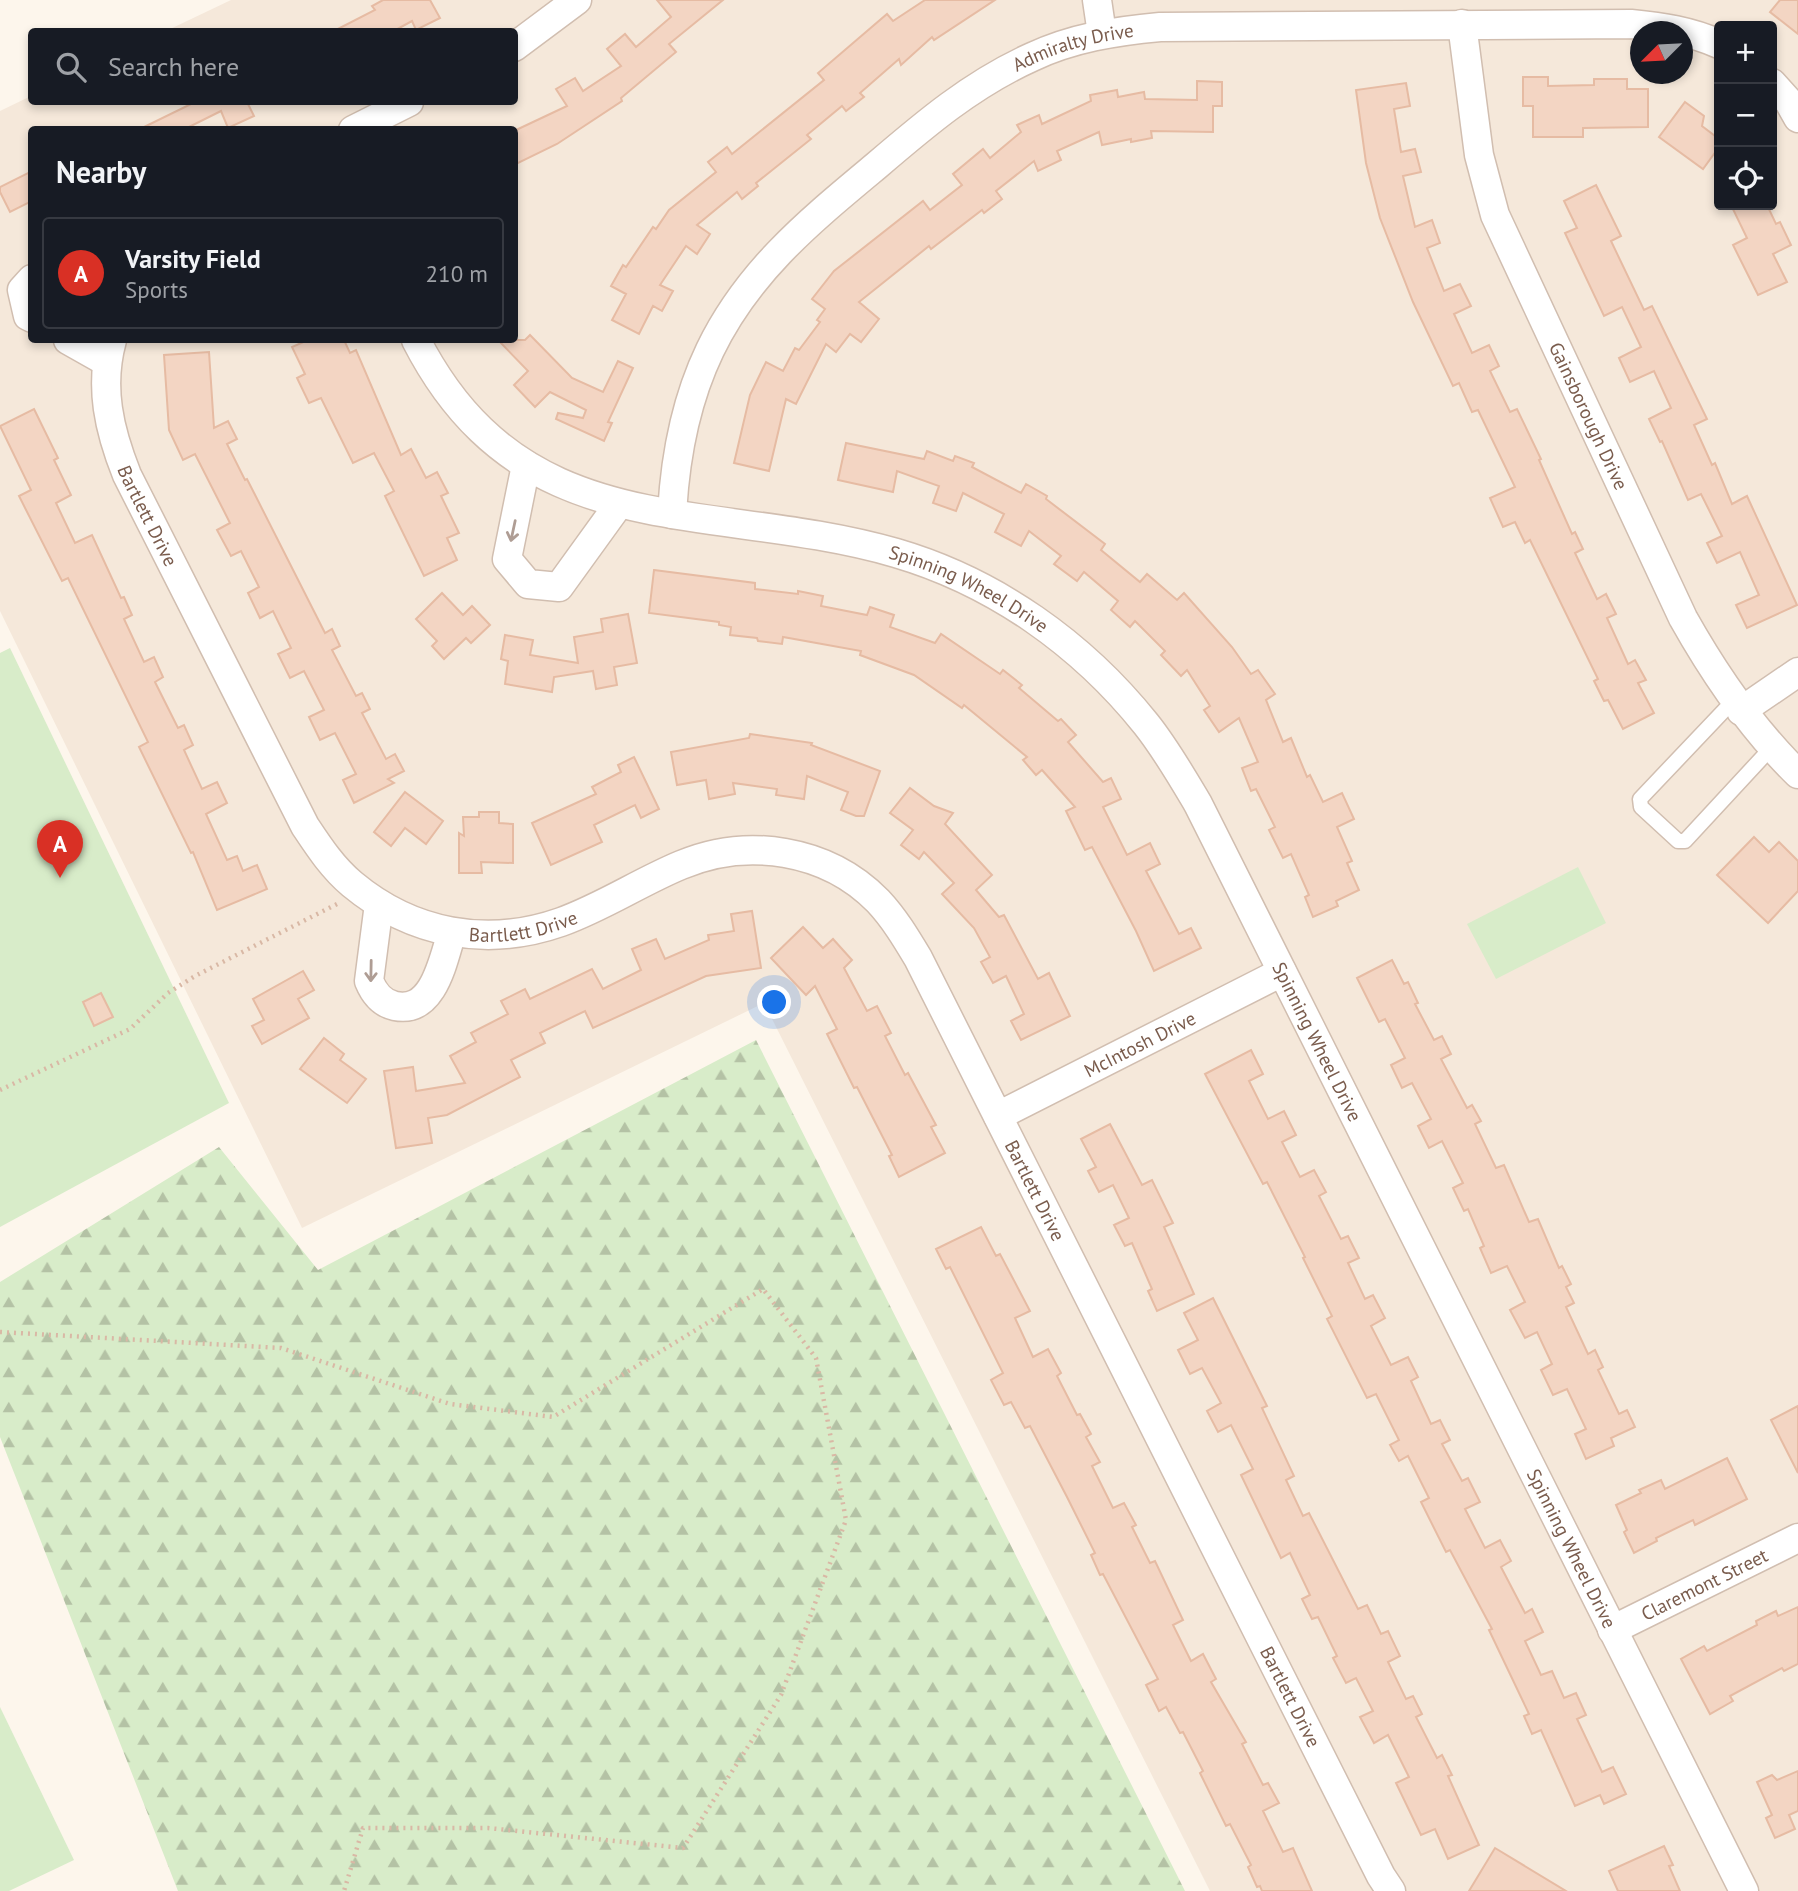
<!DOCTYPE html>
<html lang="en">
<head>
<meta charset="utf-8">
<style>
	:root { --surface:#171b24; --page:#20242c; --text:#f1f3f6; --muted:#9ea1a6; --line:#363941; --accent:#d93025 }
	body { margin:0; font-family:"PT Sans",sans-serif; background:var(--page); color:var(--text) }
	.controls { position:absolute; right:21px; top:21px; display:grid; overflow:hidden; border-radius:7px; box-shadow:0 4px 10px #0003 }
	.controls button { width:63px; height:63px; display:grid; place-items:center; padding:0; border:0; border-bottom:2px solid var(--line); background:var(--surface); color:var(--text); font:35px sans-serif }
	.compass { position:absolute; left:1630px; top:21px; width:63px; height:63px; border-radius:50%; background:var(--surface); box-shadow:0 4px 10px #0003; rotate:246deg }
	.you { position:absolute; left:775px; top:1003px; width:24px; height:24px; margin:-18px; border:5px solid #fff; border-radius:50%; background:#1a73e8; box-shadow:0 0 0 10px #1a73e833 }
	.badge { display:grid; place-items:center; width:46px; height:46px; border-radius:50%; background:var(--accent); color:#fff; font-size:23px; font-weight:700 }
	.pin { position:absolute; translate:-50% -58px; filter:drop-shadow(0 2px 4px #0008) }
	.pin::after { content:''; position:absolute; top:37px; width:24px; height:21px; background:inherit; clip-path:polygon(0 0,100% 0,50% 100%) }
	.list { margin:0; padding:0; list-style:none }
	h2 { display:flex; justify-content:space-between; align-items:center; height:91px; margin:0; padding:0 28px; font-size:30px }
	h2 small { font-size:23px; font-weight:400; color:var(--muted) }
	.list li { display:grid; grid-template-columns:46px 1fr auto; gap:21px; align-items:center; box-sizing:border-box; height:112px; margin:0 14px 14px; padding:0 14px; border:2px solid var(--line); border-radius:7px }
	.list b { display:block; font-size:26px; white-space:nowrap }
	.list p { margin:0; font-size:23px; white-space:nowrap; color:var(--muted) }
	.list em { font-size:23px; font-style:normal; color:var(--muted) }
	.icon { flex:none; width:38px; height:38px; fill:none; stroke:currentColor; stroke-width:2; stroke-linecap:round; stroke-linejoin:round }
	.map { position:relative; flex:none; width:1798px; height:1891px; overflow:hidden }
	.search { position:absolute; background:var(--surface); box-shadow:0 4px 10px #0003; left:28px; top:28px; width:490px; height:77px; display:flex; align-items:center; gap:18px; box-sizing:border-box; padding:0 24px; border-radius:7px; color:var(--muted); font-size:26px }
	.panel { position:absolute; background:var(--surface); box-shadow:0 4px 10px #0003; left:28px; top:126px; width:490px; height:217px; border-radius:7px }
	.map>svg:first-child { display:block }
	.residential { fill:#f5e8da; fill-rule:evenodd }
	.forest { fill:url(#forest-firs) }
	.park { fill:#d8ecc9 }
	.building { fill:#f3d5c3; stroke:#e6bba3; stroke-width:2 }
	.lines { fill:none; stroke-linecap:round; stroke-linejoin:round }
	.service-casing { stroke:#d1beb0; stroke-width:17 }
	.minor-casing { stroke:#d1beb0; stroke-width:31 }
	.path { stroke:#d9b8a5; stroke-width:4.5; stroke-dasharray:2 5; stroke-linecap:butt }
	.service { stroke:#fff; stroke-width:14 }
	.minor { stroke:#fff; stroke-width:28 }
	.oneway { stroke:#af9d94 }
	.labels { text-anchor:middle; stroke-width:5; stroke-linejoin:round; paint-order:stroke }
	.street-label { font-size:19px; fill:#7a5c4d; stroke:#fffaf3 }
</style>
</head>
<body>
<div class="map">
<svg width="1798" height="1891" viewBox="0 0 1798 1891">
	<defs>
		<pattern id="forest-firs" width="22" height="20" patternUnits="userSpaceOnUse" patternTransform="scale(1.75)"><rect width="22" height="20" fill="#d8ecc9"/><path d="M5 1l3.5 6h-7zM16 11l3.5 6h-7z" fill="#b4c2a5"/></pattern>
	</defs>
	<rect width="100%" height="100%" fill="#fdf6ec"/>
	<path class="residential" d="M231 0H1798V1891H1210L764 1003 302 1228 0 611V111L31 96 32 102H514V32L166 31ZM1719 26H1772V205H1719ZM1640 32H1682V74H1640ZM32 130H514V340H32Z"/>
	<polygon class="forest" points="756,1040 1185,1891 178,1891 0,1437 0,1282 219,1147 318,1270"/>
	<g class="park">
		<polygon points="10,648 229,1103 0,1227 0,653"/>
		<polygon points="1578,867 1606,923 1496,979 1467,924"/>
		<polygon points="0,1707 74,1860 9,1891 0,1891"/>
	</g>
	<g class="building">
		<polygon points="383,0 430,0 440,18 416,30 412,21 392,32 332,32 375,10 372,6"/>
		<polygon points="657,0 723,0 669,44 676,52 621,98 622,101 557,144 514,165 514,131 567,106 556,89 575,78 583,91 621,66 607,49 625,34 636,47 671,17"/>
		<polygon points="925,0 995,0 934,40 932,37 901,65 899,59 860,93 864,97 846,111 842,106 807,135 811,139 756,183 758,186 742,199 737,192 697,225 710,234 697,254 686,246 660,285 673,291 662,311 653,306 639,334 612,320 626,294 611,286 623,265 626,267 653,227 656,229 669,210 716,172 708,162 727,147 732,154 824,80 818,73 887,14 893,21"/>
		<polygon points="1780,0 1798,0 1798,34 1770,12"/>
		<polygon points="1523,77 1548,77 1548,86 1594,85 1594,79 1627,79 1627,89 1648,89 1648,127 1583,128 1583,137 1533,137 1533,106 1523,106"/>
		<polygon points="1197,81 1222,82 1222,106 1213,106 1213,132 1151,131 1152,138 1131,142 1131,139 1102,145 1099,132 1057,151 1061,160 1038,171 1034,161 996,191 1002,199 984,213 982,210 931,249 929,246 859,302 879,319 861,342 850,334 836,352 826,344 796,404 786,399 769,471 734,463 750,395 766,362 783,371 795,348 799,350 820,322 817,320 825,309 812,299 834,271 923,201 930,210 962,185 953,174 983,149 990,158 1021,132 1017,125 1039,115 1042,124 1091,101 1090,95 1117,90 1118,97 1144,92 1145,99 1197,100"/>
		<polygon points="1406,83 1410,106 1394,109 1401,152 1415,149 1421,172 1403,176 1415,227 1432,220 1440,243 1427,248 1444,291 1460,284 1471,306 1454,314 1472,353 1489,345 1499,366 1490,371 1510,412 1517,409 1541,459 1539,460 1572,534 1575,532 1583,549 1575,553 1597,599 1606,594 1616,614 1607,618 1628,664 1635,660 1646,680 1638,683 1654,713 1623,729 1608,700 1604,701 1594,681 1598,679 1530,540 1525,543 1515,522 1503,527 1490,498 1515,487 1478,410 1472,412 1459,383 1453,386 1413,302 1380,218 1366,163 1356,90"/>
		<polygon points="195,102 247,102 254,116 228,128 221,111 183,130 138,130"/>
		<polygon points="1685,102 1704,116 1702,126 1719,139 1719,147 1703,169 1659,137"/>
		<polygon points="32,171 32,201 10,212 0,192 0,187"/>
		<polygon points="1596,185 1621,236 1611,241 1644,310 1652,306 1707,419 1694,425 1712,465 1715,463 1732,504 1747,496 1797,605 1747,628 1736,605 1759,595 1740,552 1717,563 1707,543 1722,536 1701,494 1688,500 1662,441 1660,442 1649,419 1671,408 1654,371 1630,382 1619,358 1641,347 1622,307 1604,316 1565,233 1577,228 1564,201"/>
		<polygon points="1731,205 1767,205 1776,224 1780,222 1791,245 1773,254 1787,282 1758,295 1733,245 1747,238"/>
		<polygon points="530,335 572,378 603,392 618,361 633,368 608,422 612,423 604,441 556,419 558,413 583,418 586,410 550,392 535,407 514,385 528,371 498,340 525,340"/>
		<polygon points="308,340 344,340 350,353 356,350 401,455 411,449 426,478 437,472 448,493 441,496 459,533 447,538 457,560 424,576 385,496 394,491 374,453 353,463 321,398 309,403 297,378 305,374 292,347"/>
		<polygon points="209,352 214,428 228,421 237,439 227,444 245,480 247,479 325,633 332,629 340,646 332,650 356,696 362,693 370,709 362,713 386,759 395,754 404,771 388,779 394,783 354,803 343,780 356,774 335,733 320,740 309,717 324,710 304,671 290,678 278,654 291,648 273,611 260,618 248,593 259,587 241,551 231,556 217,530 230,523 195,454 183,460 169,430 164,355"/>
		<polygon points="34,409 58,458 54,460 71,495 56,503 75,543 92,535 121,598 124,597 132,615 124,619 144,662 154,657 163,677 155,682 178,728 184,725 193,745 184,750 202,789 217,782 227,803 206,814 227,860 237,856 243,871 257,865 267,889 217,910 193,852 191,853 139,747 148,742 68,578 62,581 19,496 31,490 0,426"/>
		<polygon points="846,443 924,459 927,451 953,461 955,456 974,463 972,467 1021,493 1026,484 1047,496 1046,499 1105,544 1101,550 1140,582 1147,574 1177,600 1184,593 1232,647 1251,674 1258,670 1275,694 1266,700 1283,742 1291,738 1307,777 1310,775 1323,802 1342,793 1354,819 1337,827 1352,861 1347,863 1359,890 1336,901 1338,906 1313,917 1305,897 1309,895 1291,854 1283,858 1269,830 1275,827 1256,789 1251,791 1242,768 1258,762 1239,718 1219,732 1204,710 1210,706 1187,670 1181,676 1161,655 1165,651 1135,621 1130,627 1111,610 1118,601 1084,572 1077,581 1054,564 1061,556 1029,531 1021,546 995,532 1004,514 963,493 956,511 933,503 939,486 897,471 893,492 838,480"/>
		<polygon points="654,570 755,583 755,589 798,594 798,591 823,596 821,606 867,615 870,607 894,615 890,627 935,643 941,634 1000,674 1003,670 1022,685 1019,688 1058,721 1061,719 1076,735 1068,742 1103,782 1111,778 1121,799 1103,807 1127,855 1150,843 1160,864 1146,871 1179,934 1191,928 1201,948 1154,971 1136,931 1092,847 1085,850 1066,811 1075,807 1042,770 1036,775 1023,760 1027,757 964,705 962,708 914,675 860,655 861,651 783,637 782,644 758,641 757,638 730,635 731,627 719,625 719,622 649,613"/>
		<polygon points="442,593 463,615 472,606 490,625 471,643 466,638 444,659 432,646 437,641 416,619"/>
		<polygon points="628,614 637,663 614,667 617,685 596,689 593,671 554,677 552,692 505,684 508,661 501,659 505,635 533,640 530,655 578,663 574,637 603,632 601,619"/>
		<polygon points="750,734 812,743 811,745 880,771 864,816 856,816 841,810 848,792 807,776 804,799 776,795 777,789 733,783 735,794 709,799 706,780 677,785 671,752 749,738"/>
		<polygon points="634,757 659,809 641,818 635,805 594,825 602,842 551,865 532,823 596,794 592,787 621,772 618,765"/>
		<polygon points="910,788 934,806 953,813 945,824 992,875 976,890 999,917 1004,915 1038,979 1049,973 1070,1016 1021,1040 1011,1021 1024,1014 1006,976 993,983 981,962 990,957 974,928 942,894 954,883 924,852 919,859 901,845 913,830 890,813"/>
		<polygon points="405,792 443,821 426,844 405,828 391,846 374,832"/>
		<polygon points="479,812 499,812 499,823 513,824 513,863 481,862 482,873 459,873 459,833 464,836 463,817 479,817"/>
		<polygon points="1754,837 1769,852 1779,842 1798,861 1798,891 1768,923 1717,875"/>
		<polygon points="752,911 761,968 706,976 593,1028 585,1011 540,1033 545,1043 511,1060 520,1077 447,1115 428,1118 432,1143 396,1148 384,1071 413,1067 416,1091 465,1083 450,1056 476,1042 471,1033 508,1014 501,1001 525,989 530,999 592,969 603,989 641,970 632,949 656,939 665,959 709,940 708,935 734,931 731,914"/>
		<polygon points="803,927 823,948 833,939 852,960 844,968 867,1011 877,1006 891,1033 885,1036 905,1075 908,1073 936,1125 931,1127 945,1153 899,1177 889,1156 892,1155 857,1087 854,1088 827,1034 837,1029 815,986 806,995 771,958"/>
		<polygon points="1392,960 1404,984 1408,982 1418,1003 1415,1004 1434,1040 1442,1036 1451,1054 1441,1059 1467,1108 1472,1105 1481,1121 1475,1124 1496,1168 1504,1165 1529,1222 1538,1219 1559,1268 1562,1266 1571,1284 1566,1287 1574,1303 1566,1307 1588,1354 1595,1350 1603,1367 1598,1370 1619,1414 1627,1410 1635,1427 1611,1438 1614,1446 1586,1459 1575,1434 1586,1429 1567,1389 1553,1395 1541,1370 1552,1364 1537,1332 1525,1338 1510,1310 1525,1302 1507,1266 1491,1273 1480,1248 1484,1246 1468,1209 1464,1211 1453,1188 1463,1183 1442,1141 1429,1148 1418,1126 1431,1119 1412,1083 1402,1088 1391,1065 1405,1058 1385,1019 1379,1022 1357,978"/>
		<polygon points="303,971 314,990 298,999 309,1018 262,1044 252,1026 264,1020 253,999"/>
		<polygon points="101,993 113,1017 94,1026 83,1002"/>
		<polygon points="324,1038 344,1054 340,1060 366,1079 347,1103 300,1069"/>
		<polygon points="1251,1050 1263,1074 1249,1081 1268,1119 1284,1111 1296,1135 1282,1142 1300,1177 1314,1170 1326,1192 1319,1196 1341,1239 1348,1236 1359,1258 1348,1263 1365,1299 1373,1295 1385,1318 1371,1326 1391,1365 1408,1357 1418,1377 1411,1381 1431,1424 1440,1420 1450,1440 1442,1444 1462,1481 1468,1478 1480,1502 1465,1509 1485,1548 1500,1540 1511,1561 1501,1567 1525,1613 1532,1609 1543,1632 1525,1641 1541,1675 1552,1671 1564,1698 1576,1693 1586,1715 1577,1719 1602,1772 1613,1767 1626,1794 1604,1804 1600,1795 1575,1806 1541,1730 1532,1734 1524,1716 1529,1714 1489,1630 1492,1629 1450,1550 1446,1552 1421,1502 1429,1498 1408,1456 1399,1461 1390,1445 1399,1440 1376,1394 1367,1398 1327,1319 1332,1316 1303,1258 1305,1257 1267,1182 1263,1184 1205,1074"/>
		<polygon points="1110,1124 1142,1185 1152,1180 1173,1223 1164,1227 1194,1294 1157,1311 1148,1291 1152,1289 1132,1243 1125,1246 1114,1225 1129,1218 1113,1185 1099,1192 1088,1171 1096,1167 1081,1139"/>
		<polygon points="981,1227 996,1256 1000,1254 1030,1311 1015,1318 1033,1357 1048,1349 1061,1373 1057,1376 1077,1415 1080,1414 1091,1434 1086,1437 1100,1462 1092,1466 1113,1508 1124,1503 1136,1525 1132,1527 1150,1563 1155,1561 1183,1620 1173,1625 1191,1661 1203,1654 1216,1679 1211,1682 1246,1742 1242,1744 1263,1785 1268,1783 1279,1803 1263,1811 1283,1852 1293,1848 1312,1891 1262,1891 1260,1886 1257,1887 1248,1867 1251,1865 1230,1824 1226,1826 1200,1773 1203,1771 1183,1732 1180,1733 1166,1707 1159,1711 1146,1685 1158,1679 1103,1574 1100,1575 1091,1555 1095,1553 1067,1497 1030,1426 1025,1428 1011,1402 1004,1405 991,1380 1003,1373 950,1267 946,1269 936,1249"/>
		<polygon points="1213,1298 1267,1406 1262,1408 1294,1476 1286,1480 1303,1516 1309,1513 1358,1609 1367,1605 1381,1634 1388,1631 1400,1656 1388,1662 1406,1699 1413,1696 1422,1714 1416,1717 1437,1758 1442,1755 1452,1775 1448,1776 1479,1845 1448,1859 1435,1829 1421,1835 1396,1783 1409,1777 1388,1735 1374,1743 1360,1717 1373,1711 1356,1678 1346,1683 1333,1658 1337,1656 1318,1617 1312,1619 1302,1599 1310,1595 1290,1553 1281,1558 1241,1475 1253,1469 1231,1425 1218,1432 1207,1411 1221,1403 1202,1368 1190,1374 1178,1350 1198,1340 1184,1313"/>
		<polygon points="1798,1406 1798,1473 1771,1420"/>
		<polygon points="1727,1458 1747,1499 1695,1525 1693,1520 1656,1538 1657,1541 1634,1553 1624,1532 1627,1530 1616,1505 1641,1493 1639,1490 1661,1480 1665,1489"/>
		<polygon points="1798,1607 1798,1664 1784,1671 1782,1668 1730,1696 1733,1701 1710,1714 1681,1659 1704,1646 1707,1651 1757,1625 1756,1621 1776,1611 1778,1616"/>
		<polygon points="1798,1771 1798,1811 1789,1815 1795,1829 1775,1838 1766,1818 1772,1815 1757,1782 1772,1775 1777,1780"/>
		<polygon points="1664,1846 1673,1865 1669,1866 1680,1891 1618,1891 1609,1871"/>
		<polygon points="1495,1848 1566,1891 1469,1891"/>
	</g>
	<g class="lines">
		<defs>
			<polyline id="service" points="1734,700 1640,799 1641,807 1678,841 1685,841 1772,747"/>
			<g id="minor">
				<polyline points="1097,0 1102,34"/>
				<path id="s1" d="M1462 24 1479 155 1495 215 1683 618C1715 675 1751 728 1798 774"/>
				<polyline points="514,47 577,0"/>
				<polyline points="1772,83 1789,102 1798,118"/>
				<polyline points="353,130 409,102"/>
				<polyline points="32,279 22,290 28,316 32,318"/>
				<polyline points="68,340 107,362"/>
				<path id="s2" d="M112 340C99 387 109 430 127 475L305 826C319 847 332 867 352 884 412 934 487 948 561 922 603 907 640 882 681 865 747 837 827 849 878 901 894 918 906 938 918 958L1381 1876 1391 1891"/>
				<path id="s3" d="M416 340C523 549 709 499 896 553 995 582 1082 644 1146 724 1166 749 1182 777 1198 804L1744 1891"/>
				<polyline points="526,465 507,559 528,584 559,587 619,504"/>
				<path id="s4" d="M672 514C675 457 685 402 710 350 748 271 810 221 876 166 925 124 972 84 1032 57 1072 38 1116 31 1160 27L1631 24C1662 27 1690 31 1719 44"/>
				<polyline points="1741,711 1798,672"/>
				<path d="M379 904 369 981C374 993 381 1003 395 1006 434 1014 443 960 452 932"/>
				<path id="s5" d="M998 1116 1282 972"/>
				<path id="s6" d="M1612 1630 1798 1538"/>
			</g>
		</defs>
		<use href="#service" class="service-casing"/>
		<use href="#minor" class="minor-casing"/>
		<g class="path">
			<polyline points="0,1090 130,1029 168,993 195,976 337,904"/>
			<polyline points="0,1332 281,1348 450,1404 553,1417 763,1289 816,1358 846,1520 781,1695 683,1848 488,1828 363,1828 344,1891"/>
		</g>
		<use href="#service" class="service"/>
		<use href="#minor" class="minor"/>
	</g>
	<defs><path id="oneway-shaft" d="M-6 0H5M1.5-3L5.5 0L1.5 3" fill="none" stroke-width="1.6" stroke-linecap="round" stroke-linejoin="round" transform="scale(1.75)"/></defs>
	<g class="oneway">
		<use href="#oneway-shaft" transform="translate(513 531) rotate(102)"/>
		<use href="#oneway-shaft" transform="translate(371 971) rotate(91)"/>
	</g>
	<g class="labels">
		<g class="street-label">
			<text dy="7" stroke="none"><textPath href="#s4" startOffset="653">Admiralty Drive</textPath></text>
			<text dy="7" stroke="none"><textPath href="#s1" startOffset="416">Gainsborough Drive</textPath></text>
			<text dy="7" stroke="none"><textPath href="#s2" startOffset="184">Bartlett Drive</textPath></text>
			<text dy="7" stroke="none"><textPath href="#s3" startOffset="632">Spinning Wheel Drive</textPath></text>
			<text dy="7" stroke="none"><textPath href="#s2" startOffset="791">Bartlett Drive</textPath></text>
			<text dy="7" stroke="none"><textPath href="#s3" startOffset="1220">Spinning Wheel Drive</textPath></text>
			<text dy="7" stroke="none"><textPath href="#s5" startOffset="159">McIntosh Drive</textPath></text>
			<text dy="7" stroke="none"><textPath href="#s2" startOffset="1505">Bartlett Drive</textPath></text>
			<text dy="7" stroke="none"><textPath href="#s3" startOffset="1787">Spinning Wheel Drive</textPath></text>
			<text dy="7" stroke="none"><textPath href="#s6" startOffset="103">Claremont Street</textPath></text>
			<text dy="7" stroke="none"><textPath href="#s2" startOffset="2072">Bartlett Drive</textPath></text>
		</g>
	</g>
</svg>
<div class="controls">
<button>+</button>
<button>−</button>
<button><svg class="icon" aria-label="locate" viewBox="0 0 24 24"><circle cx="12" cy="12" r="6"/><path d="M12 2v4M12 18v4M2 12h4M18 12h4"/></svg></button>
</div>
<svg class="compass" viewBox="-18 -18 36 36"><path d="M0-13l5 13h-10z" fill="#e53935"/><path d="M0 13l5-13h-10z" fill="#9ea1a6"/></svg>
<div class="you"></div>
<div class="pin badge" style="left:60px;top:878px">A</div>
<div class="search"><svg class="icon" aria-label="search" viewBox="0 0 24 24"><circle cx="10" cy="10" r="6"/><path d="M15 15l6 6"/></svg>Search here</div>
<section class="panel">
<h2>Nearby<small></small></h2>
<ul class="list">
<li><span class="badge">A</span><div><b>Varsity Field</b><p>Sports</p></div><em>210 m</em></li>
</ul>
</section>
</div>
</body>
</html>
